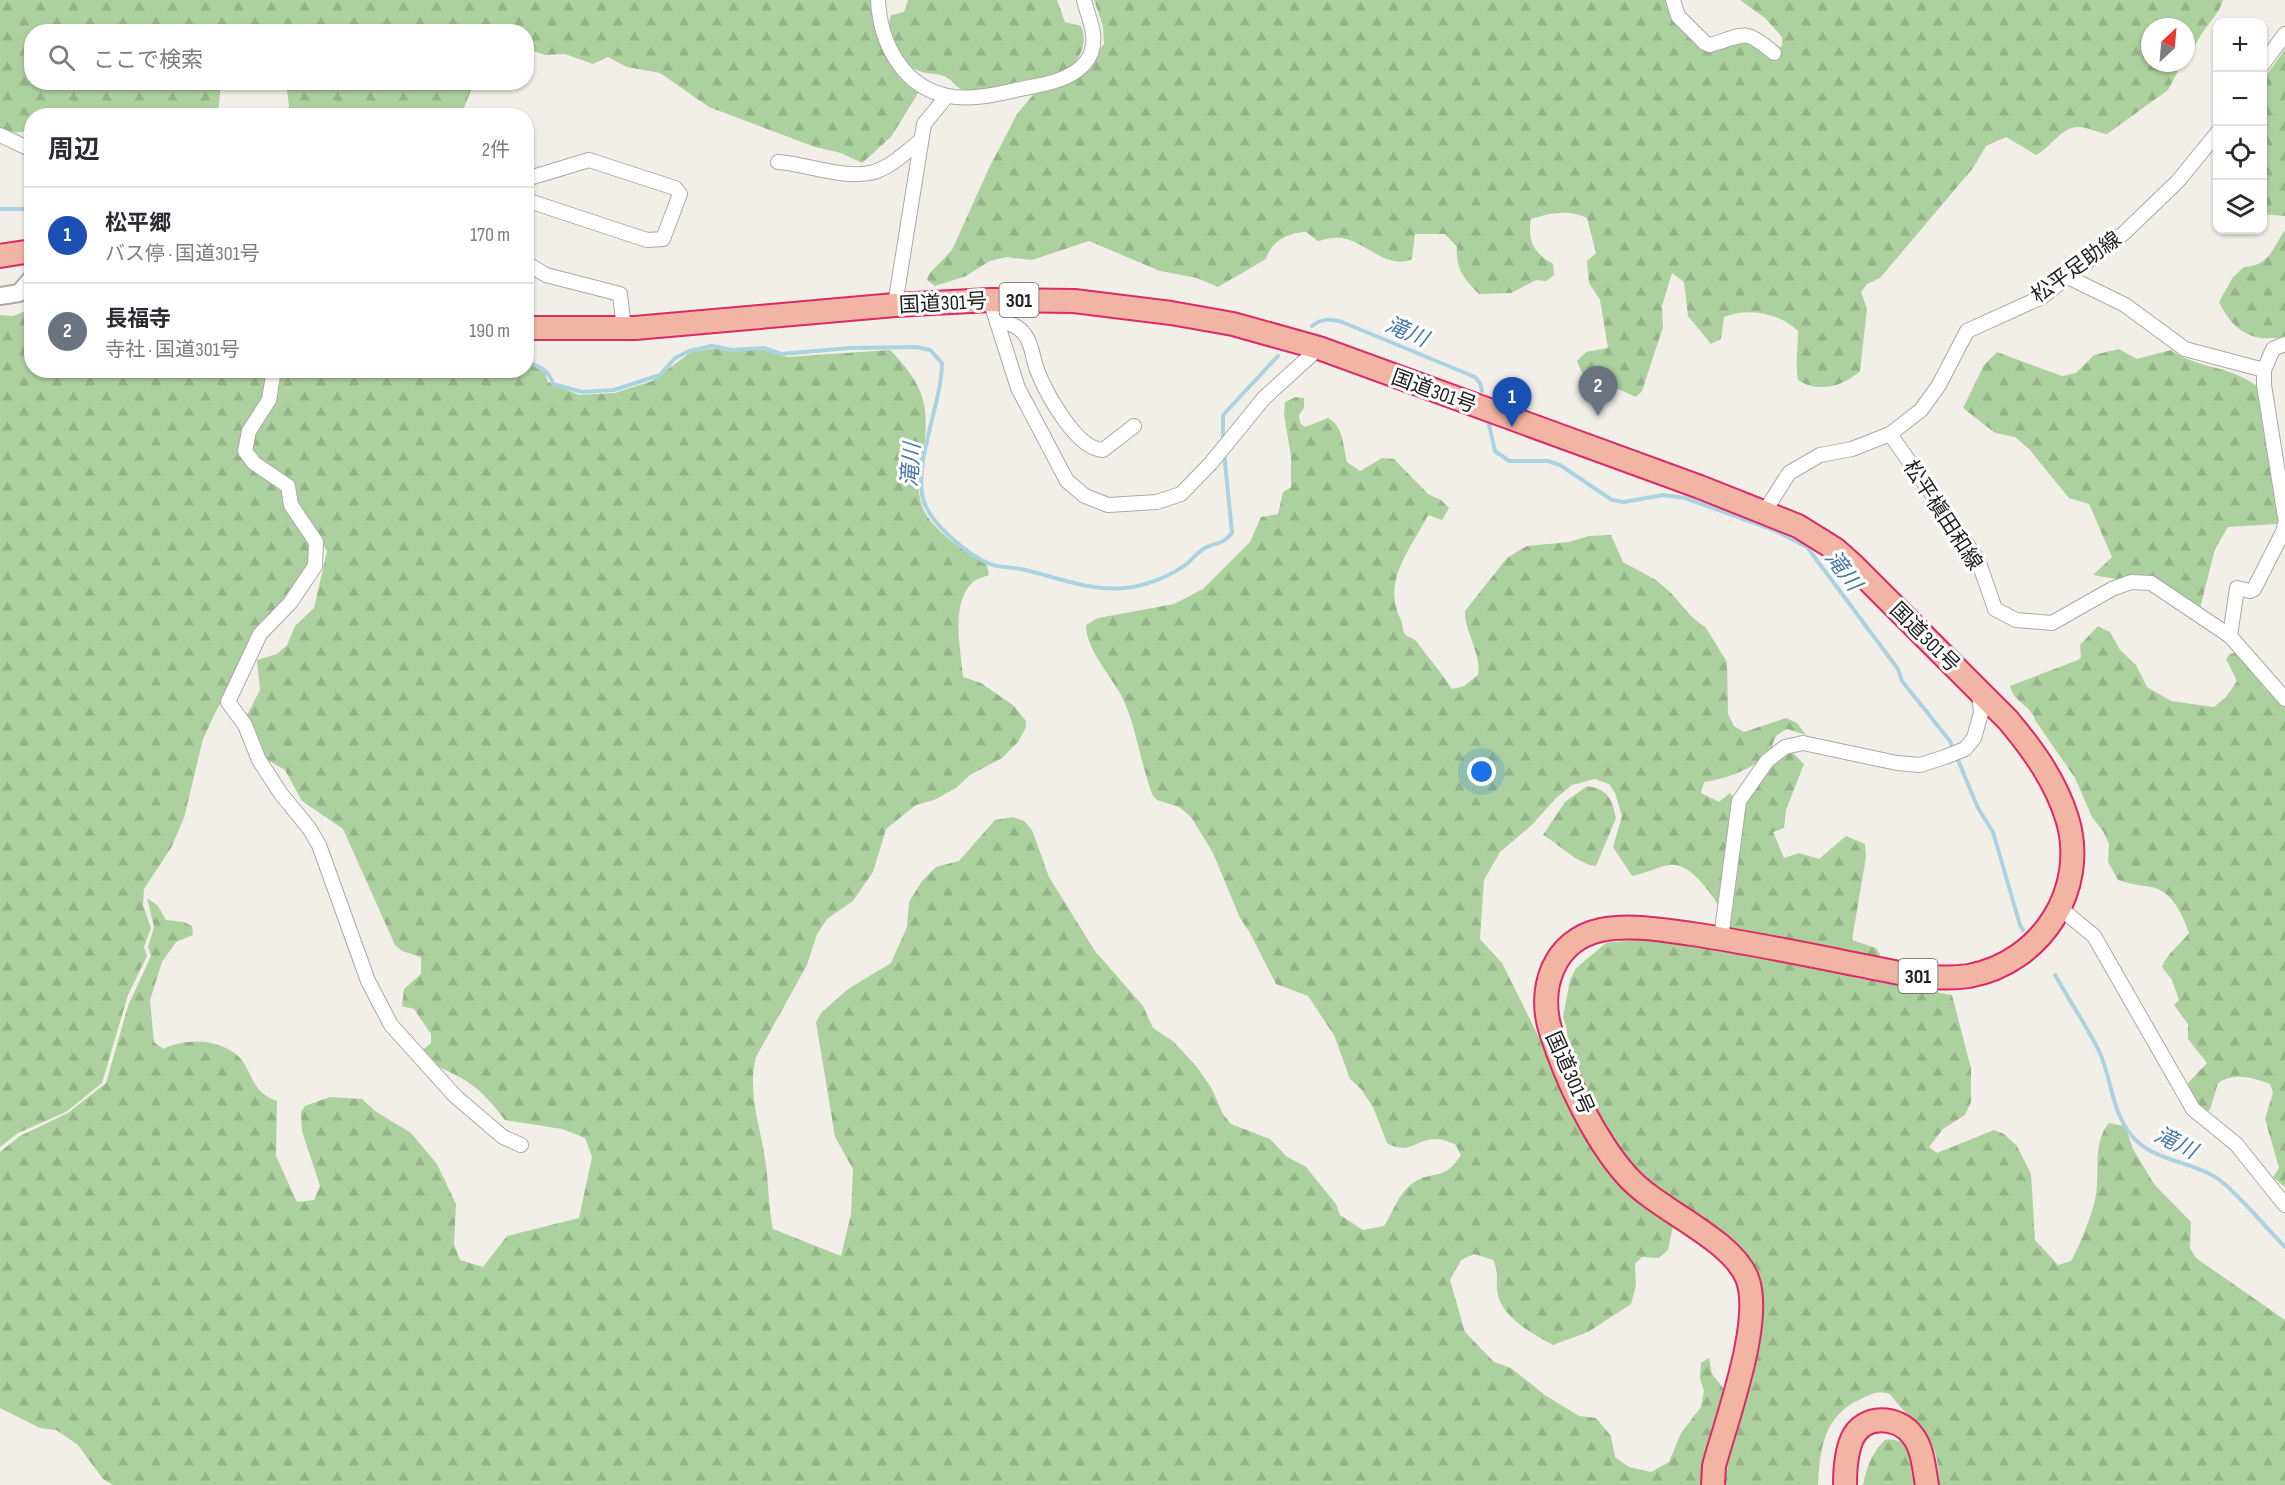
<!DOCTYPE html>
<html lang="ja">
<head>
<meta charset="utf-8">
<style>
	:root { --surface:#fff; --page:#f7f7f7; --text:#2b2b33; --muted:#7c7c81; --line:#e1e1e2; --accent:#b45309 }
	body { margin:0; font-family:"Sofia Sans Condensed","Noto Sans JP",sans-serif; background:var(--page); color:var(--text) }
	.controls { position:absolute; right:18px; top:18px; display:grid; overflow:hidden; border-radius:12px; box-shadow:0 2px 4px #0004 }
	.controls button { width:54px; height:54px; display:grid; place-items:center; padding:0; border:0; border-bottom:2px solid var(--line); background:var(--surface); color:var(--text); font:30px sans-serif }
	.compass { position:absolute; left:2141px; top:18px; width:54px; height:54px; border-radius:50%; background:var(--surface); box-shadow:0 2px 4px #0004; rotate:26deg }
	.you { position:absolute; left:1482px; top:772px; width:21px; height:21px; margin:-15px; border:4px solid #fff; border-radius:50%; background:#1a73e8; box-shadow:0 0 0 9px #1a73e833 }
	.badge { display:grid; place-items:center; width:39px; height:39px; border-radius:50%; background:var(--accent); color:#fff; font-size:20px; font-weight:700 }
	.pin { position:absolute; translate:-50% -50px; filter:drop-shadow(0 2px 3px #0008) }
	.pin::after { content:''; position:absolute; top:32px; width:21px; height:18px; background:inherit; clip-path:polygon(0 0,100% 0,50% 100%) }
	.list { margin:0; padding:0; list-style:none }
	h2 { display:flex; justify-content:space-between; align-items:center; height:78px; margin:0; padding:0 24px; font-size:26px }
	h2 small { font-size:20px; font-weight:400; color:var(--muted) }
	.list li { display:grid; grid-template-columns:39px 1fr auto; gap:18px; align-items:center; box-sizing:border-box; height:96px; padding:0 24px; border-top:2px solid var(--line) }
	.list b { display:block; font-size:22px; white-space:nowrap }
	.list p { margin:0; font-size:20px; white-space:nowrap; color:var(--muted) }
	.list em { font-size:20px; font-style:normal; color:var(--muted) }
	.icon { flex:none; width:33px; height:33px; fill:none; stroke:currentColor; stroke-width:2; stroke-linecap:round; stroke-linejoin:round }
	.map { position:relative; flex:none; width:2285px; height:1485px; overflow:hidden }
	.search { position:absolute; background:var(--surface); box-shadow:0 2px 4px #0004; left:24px; top:24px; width:510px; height:66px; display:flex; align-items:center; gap:15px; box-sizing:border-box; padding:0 21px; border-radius:24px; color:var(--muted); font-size:22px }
	.panel { position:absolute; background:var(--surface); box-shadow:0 2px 4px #0004; left:24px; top:108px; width:510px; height:270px; border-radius:24px }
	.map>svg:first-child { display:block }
	.forest { fill:url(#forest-firs) }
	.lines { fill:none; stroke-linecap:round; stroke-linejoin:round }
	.stream { stroke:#aad3df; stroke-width:4 }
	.minor-casing { stroke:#a9a9a9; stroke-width:16 }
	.tertiary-casing { stroke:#a9a9a9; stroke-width:20 }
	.trunk-casing { stroke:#dc2a67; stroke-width:26 }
	.minor { stroke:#fff; stroke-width:14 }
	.tertiary { stroke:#fff; stroke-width:16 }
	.trunk { stroke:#f2b4a3; stroke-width:22 }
	.labels { text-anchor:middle; stroke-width:6; stroke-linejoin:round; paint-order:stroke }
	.shield { fill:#fff; stroke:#646464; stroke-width:1.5 }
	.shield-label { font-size:20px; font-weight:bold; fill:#222 }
	.street-label { font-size:21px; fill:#222; stroke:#fff }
	.water-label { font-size:22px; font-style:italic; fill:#4a7aab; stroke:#fff }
</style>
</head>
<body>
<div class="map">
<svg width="2285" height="1485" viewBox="0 0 2285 1485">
	<defs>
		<pattern id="forest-firs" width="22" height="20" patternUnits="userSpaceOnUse" patternTransform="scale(1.5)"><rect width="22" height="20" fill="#add19e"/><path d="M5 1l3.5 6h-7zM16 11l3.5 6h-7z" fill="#95b388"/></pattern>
	</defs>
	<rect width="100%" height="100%" fill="#f2efe9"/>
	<g class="forest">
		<path d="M0 0H875L877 18 920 90 891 137 862 163 841 153 815 147 709 107 660 73 627 67 608 57 593 64 565 54 545 55 527 49 526 32H271C258 23 236 24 221 27L218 32H32V82L221 83 218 115 32 116 31 131 0 134Z"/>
		<path d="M908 0H1057L1065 22 1081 26C1092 50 1069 76 1046 79 1038 80 1030 79 1023 80 1003 85 984 93 964 90 956 89 953 80 946 77 938 73 927 74 919 71 897 63 884 36 891 15L904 12Z"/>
		<path d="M1094 0H1670L1703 45 1743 38 1773 56 1782 45V37L1765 18 1740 0H2223C2219 17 2198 31 2192 55L2186 59V27H2150V63H2182L2168 90 2107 134C2098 133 2088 127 2079 127 2063 125 2050 148 2036 155L2006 137 1986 146 1973 168 1880 278 1867 284 1861 292 1867 309 1860 371C1843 387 1818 393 1798 380 1795 364 1798 348 1798 331 1780 313 1748 307 1724 317L1721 339 1711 344 1688 316 1684 282 1672 273 1662 306 1663 327 1642 391 1636 397 1582 373 1577 361 1586 352 1608 348 1600 300 1589 283 1587 261 1596 253 1587 218C1568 209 1551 213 1531 219 1527 241 1534 253 1553 264L1554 275 1546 281 1536 280 1511 293 1479 294C1464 279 1455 269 1457 247L1445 234H1415L1412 259C1389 270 1367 244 1346 239 1337 236 1327 239 1318 241L1306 232C1288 232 1271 242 1266 259L1218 287 1197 278 1160 271 1089 241 1032 260 1006 257 990 261 966 276 935 286 927 280 929 274 952 250 989 168 1017 114 1038 89 1083 69 1104 44 1103 26Z"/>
		<polygon points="2285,49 2285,216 2262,214 2263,80"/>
		<polygon points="286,83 286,82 474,83 461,115 286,116 289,106"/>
		<path d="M2285 230V340C2275 336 2266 340 2256 337 2237 332 2227 318 2219 302L2233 277 2244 267C2269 266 2272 249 2285 230Z"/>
		<path d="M31 309 32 370 270 371 269 384 241 443C273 478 303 512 314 559L217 709 203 739 184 818 171 848 144 889 143 905 151 928 144 947 147 956 128 995 102 1083 66 1112 18 1133 0 1147V315L13 316Z"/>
		<path d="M717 348 731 352 757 348 787 357 890 350C928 389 930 409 922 462 920 476 917 489 921 503 927 527 966 553 987 565L989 575C984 577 976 579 972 583 950 605 961 650 963 677L981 683 1014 706 1026 721V727L1018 742 1002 758 970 775 956 788 934 800 916 805 886 829 873 872 853 901 827 919 817 934 807 965 756 1057C747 1092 760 1124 765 1159 769 1182 768 1206 773 1229L841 1256 851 1214 853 1169 835 1137 816 1022 822 1012 848 989 891 963 907 927 909 902 922 881 936 867 959 861 995 820 1013 817 1024 821 1032 830 1049 877 1095 951 1143 1006 1153 1028 1174 1042 1196 1066 1211 1087 1223 1114 1231 1124 1270 1139 1286 1156 1306 1167 1336 1204 1340 1215 1363 1230 1384 1226C1393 1213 1399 1192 1413 1183 1433 1169 1443 1183 1461 1155L1455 1144C1449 1142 1442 1139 1437 1139 1414 1139 1411 1156 1387 1143L1373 1107 1361 1089 1350 1079 1334 1035 1308 996 1276 984 1250 933 1240 918 1213 853 1191 817 1179 807 1157 800 1153 796C1140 764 1137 726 1121 695 1110 675 1086 649 1086 625L1098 618 1174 604 1203 589 1250 542 1261 517 1278 514 1283 492 1291 487V457L1284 414 1285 402 1296 397 1304 398V408L1299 415 1300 423 1305 427 1328 418C1344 426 1343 447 1347 462L1360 471 1382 458 1394 459 1428 494 1441 500 1449 508 1442 520 1428 515C1411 549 1381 581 1401 620 1403 624 1402 630 1405 634 1407 637 1413 638 1416 641 1428 657 1440 671 1452 689L1464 686 1478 675C1482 654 1464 631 1465 611L1507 558 1527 546 1569 542 1589 536 1611 535 1623 562 1656 580 1671 593 1692 617 1706 628 1727 662 1728 714 1734 726 1744 732 1786 718 1797 723 1806 735 1787 729C1777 734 1771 739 1773 752 1752 768 1731 778 1704 782L1701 793 1719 802 1730 793 1736 799 1721 909C1711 894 1691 862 1669 865 1660 866 1644 874 1632 876L1613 847 1622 816 1615 793 1609 784 1595 779 1572 785 1556 798 1532 825 1500 852 1484 880 1480 939 1502 963 1575 1110 1653 1211 1673 1226 1668 1250 1659 1258 1642 1257 1635 1264 1636 1285 1631 1304 1588 1332 1553 1345C1532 1333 1501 1318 1497 1291 1496 1279 1499 1272 1493 1260L1474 1254 1461 1260 1450 1280 1465 1332 1494 1362 1511 1368 1545 1395 1579 1416 1596 1418 1611 1436 1615 1457 1629 1467 1651 1472 1669 1462 1681 1433 1701 1407 1704 1391 1700 1379 1701 1363 1709 1358 1712 1374 1724 1389 1702 1485H113L103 1479 78 1445 56 1430 40 1428 0 1408V1152L20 1136 68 1113 106 1083 128 1006 151 956 148 947 154 927 147 898 158 906 166 920 184 922 192 926 193 935 176 942 162 962 150 1000 154 1042 163 1049C185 1038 218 1038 238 1056 254 1072 250 1092 277 1101L276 1156 297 1202 314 1200 320 1186 302 1131 301 1112 305 1106 330 1097 362 1099 375 1111 411 1133 437 1164 456 1204 454 1244 460 1260 483 1267 507 1236 579 1218 592 1157 585 1138 562 1129 505 1120C494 1106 483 1092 468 1082 452 1072 434 1066 418 1054L431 1043V1034L414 1009 402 1006 404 989 421 974V957L402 951 395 945 343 829 302 801 285 770 266 759 246 717 260 690 257 660 277 654 287 645 295 626 314 608 327 551 295 503 248 450 277 371 526 370 527 362 545 373 548 382 579 395 615 393 652 381 691 352Z"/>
		<path d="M2119 349 2137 359 2171 350C2197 369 2233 366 2258 387L2281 511 2277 524 2228 527 2215 549 2200 608 2134 578 2116 579 2093 575 2112 557 2089 504 2069 498 2029 449 2015 437 1995 433 1963 408 1984 365 1997 352 2062 376 2076 373 2094 355Z"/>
		<path d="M2098 626 2110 632 2120 650 2136 665 2147 687 2171 701 2214 707 2226 697 2237 681 2226 659 2230 654 2240 652 2253 666 2264 688 2285 705V1187L2273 1177 2279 1168 2265 1119 2273 1093 2270 1084C2252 1078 2235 1072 2218 1083L2210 1110H2203L2195 1102 2188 1083 2207 1063 2188 1039V1024L2174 1005 2179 1000 2172 980 2162 967C2166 954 2180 945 2189 933 2183 916 2172 890 2151 887 2139 885 2130 884 2118 880L2108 862 2109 844 2103 831 2092 817 2075 778 2035 720C2031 705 2013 702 2010 686L2078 660 2081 657 2080 645Z"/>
		<polygon points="1792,752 1804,764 1786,810 1784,828 1773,832 1784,858 1799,853 1819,859 1846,836 1865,844 1866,857 1852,940 1876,948 1880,954 1878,959 1725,930 1742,803 1768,767"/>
		<path d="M1587 786C1608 789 1612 799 1616 818L1596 866C1579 865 1559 844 1543 835L1565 802Z"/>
		<path d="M1648 939 1855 974V978L1952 995 1971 1068V1102L1965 1115 1943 1129 1929 1147 1937 1153 1994 1130 2004 1134 2017 1146 2031 1174 2035 1240 2058 1265 2071 1261C2079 1247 2092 1215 2095 1200 2101 1175 2091 1144 2109 1123L2125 1126 2133 1149 2154 1184 2191 1222 2190 1248 2196 1258 2285 1320V1485H1939C1939 1429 1918 1432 1890 1394 1878 1391 1873 1393 1863 1398 1824 1414 1820 1448 1818 1485H1724L1761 1290 1757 1269 1745 1257 1648 1185 1617 1150 1568 1057 1567 1030 1563 1017 1570 980 1576 968 1606 943Z"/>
		<path d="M1885 1440C1912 1436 1913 1464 1919 1485H1863C1866 1468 1873 1451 1885 1440Z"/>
	</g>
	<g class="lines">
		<g class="stream">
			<polyline points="0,209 32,209"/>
			<path d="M1312 326C1322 318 1329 319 1342 322L1475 377 1480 383 1482 391"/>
			<path d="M526 361C539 366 549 370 553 384L582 392 614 390 660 375 675 358 689 351 712 346 732 350 764 348 781 354 849 348 917 347 930 350 942 363C942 403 912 466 924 502 932 525 968 555 990 564 999 568 1011 567 1021 569 1054 576 1090 592 1125 588 1146 586 1171 576 1188 563 1193 558 1199 551 1205 548 1218 541 1221 546 1232 533L1224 452"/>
			<polyline points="1489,424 1495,451 1509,461 1548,461 1560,465 1612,500 1624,502 1663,495 1685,498 1774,530 1807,547 1898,669 1902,681 1950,741 1978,808 1993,832 2020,925 2023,930"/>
			<polyline points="1223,442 1223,415 1278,356"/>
			<path d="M2055 975C2069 1000 2086 1025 2099 1051 2112 1079 2111 1111 2132 1136 2153 1162 2195 1161 2221 1181 2244 1200 2264 1226 2285 1247"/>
		</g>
		<defs>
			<g id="minor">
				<path d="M878 0C880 42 902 87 948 96 973 101 1001 93 1025 88 1048 84 1081 78 1091 53 1098 34 1088 18 1084 0"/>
				<path d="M1673 0 1678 16 1705 43 1710 45C1745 35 1743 27 1774 53"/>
				<polyline points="2262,65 2285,34"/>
				<polyline points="0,135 32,150"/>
				<path d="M778 162C808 164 845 180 874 172 891 167 907 151 920 141"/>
				<polyline points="526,179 589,160 675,188 680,194 663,239 647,240 526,200"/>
				<polyline points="526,263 546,275 620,294 624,329"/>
				<polyline points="2068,277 2125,305 2185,349 2264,370"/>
				<polyline points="990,300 1018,388 1067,481 1085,496 1108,505 1157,502 1181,494 1211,463 1264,398 1319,348"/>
				<polyline points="895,305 924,124 947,96"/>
				<path d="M997 322C1008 322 1018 325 1025 335 1032 343 1033 360 1037 370 1046 393 1076 449 1103 450L1134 426"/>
				<polyline points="2285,344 2273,349 2264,370 2264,385 2285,517"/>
				<polyline points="274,370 269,400 249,431 245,451 254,463 288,486 291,505 316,542 315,566 290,603 260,634 228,702 245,725 259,760 281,794 309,828 319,845 368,981 391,1025 455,1096 503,1137 521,1145"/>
				<polyline points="1890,434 1978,560 1995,609 2016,620 2052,623 2112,589 2131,582 2151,583 2230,636 2285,699"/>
				<polyline points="1765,511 1789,473 1820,455 1852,449 1890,434 1921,410 1939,385 1967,331 2042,297 2124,233 2178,181 2218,132"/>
				<polyline points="2230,636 2237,588 2250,591 2254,589 2283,532 2285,524"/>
				<polyline points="2060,908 2094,936 2193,1109 2236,1144 2285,1205"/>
				<polyline points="1721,938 1739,801 1767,761 1785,747 1803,743 1897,763 1920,765 1945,757 1965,749 1974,738 1981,713 1979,692"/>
			</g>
			<polyline id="tertiary" points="0,296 19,293 32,278"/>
			<g id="trunk">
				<polyline points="0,256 32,251"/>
				<path d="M526 328H635L895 305 990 300 1074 301 1171 313 1233 324 1319 348 1700 487 1798 526 1835 549 1853 565 2008 720C2033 750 2055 780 2067 818 2089 889 2041 963 1969 976 1949 979 1930 977 1910 975 1837 961 1765 945 1692 934 1663 930 1630 924 1601 930 1553 940 1537 990 1551 1032 1566 1079 1594 1139 1627 1176 1657 1210 1731 1238 1747 1278 1764 1320 1726 1421 1714 1466L1713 1485"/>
				<path d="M1845 1485C1845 1470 1846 1453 1852 1439 1863 1414 1898 1415 1913 1436 1923 1449 1924 1469 1927 1485"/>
			</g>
		</defs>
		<use href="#minor" class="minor-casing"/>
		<use href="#tertiary" class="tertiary-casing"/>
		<use href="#trunk" class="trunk-casing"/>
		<use href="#minor" class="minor"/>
		<use href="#tertiary" class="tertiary"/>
		<use href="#trunk" class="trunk"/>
	</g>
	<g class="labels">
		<g class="shield">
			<rect x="999.5" y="283" width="39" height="34" rx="4.5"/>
			<rect x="1898.5" y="959" width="39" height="34" rx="4.5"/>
		</g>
		<g class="shield-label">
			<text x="1019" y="307">301</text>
			<text x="1918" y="983">301</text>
		</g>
		<g class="street-label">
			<text transform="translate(2076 267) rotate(-36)" y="7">松平足助線</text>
			<text transform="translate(943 303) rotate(-3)" y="7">国道301号</text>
			<text transform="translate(1434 391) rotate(20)" y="7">国道301号</text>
			<text transform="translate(1943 515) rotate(57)" y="7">松平槇田和線</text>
			<text transform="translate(1925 637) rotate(45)" y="7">国道301号</text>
			<text transform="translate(1570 1073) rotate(66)" y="7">国道301号</text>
		</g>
		<g class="water-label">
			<text transform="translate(1407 331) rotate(23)" y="8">滝川</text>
			<text transform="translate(910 465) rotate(-86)" y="8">滝川</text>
			<text transform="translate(1844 570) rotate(53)" y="8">滝川</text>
			<text transform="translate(2176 1142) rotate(26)" y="8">滝川</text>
		</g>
	</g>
</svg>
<div class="controls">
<button>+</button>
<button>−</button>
<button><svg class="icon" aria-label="locate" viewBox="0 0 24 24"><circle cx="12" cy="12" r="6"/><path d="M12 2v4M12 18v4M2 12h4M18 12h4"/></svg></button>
<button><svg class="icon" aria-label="layers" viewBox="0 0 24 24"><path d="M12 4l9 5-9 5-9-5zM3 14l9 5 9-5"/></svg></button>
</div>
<svg class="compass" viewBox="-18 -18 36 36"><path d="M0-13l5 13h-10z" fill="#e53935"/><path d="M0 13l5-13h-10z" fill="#7c7c81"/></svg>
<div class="you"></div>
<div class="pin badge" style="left:1512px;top:427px;background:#1a4fb4">1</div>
<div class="pin badge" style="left:1598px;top:416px;background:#6b7280">2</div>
<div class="search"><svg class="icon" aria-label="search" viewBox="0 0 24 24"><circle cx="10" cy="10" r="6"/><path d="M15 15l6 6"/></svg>ここで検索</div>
<section class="panel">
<h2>周辺<small>2件</small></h2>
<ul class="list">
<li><span class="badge" style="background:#1a4fb4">1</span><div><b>松平郷</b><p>バス停 · 国道301号</p></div><em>170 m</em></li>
<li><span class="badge" style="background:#6b7280">2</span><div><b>長福寺</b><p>寺社 · 国道301号</p></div><em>190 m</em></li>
</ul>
</section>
</div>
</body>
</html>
